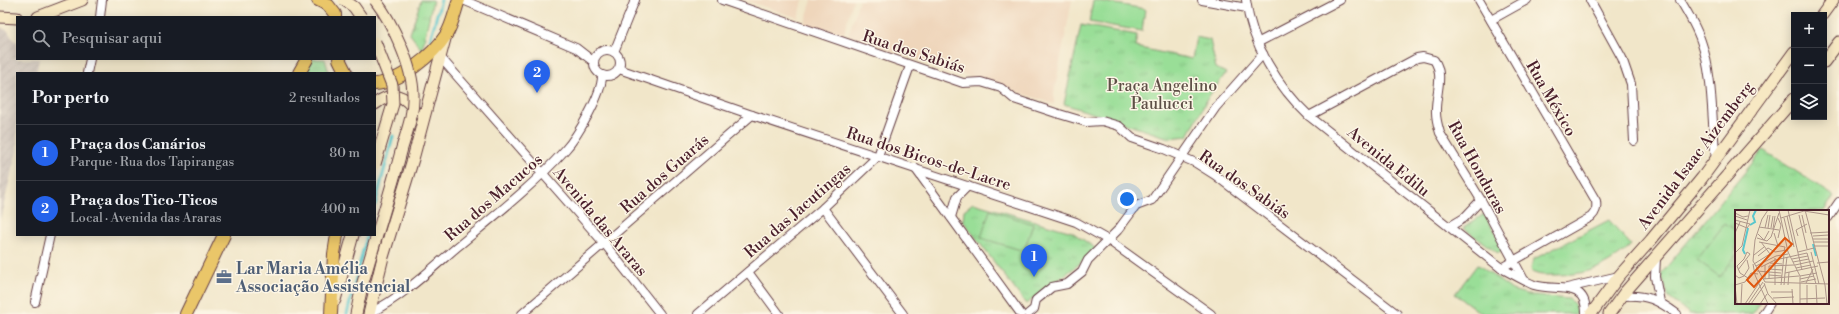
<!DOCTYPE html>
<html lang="pt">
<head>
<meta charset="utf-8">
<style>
	:root { --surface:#171b24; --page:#242831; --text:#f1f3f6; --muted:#9ea1a6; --line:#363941; --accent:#2563eb }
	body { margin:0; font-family:"Libre Bodoni",serif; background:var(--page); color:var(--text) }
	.controls { position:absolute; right:12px; top:12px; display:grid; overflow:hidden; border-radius:0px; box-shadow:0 2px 10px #0003 }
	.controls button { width:36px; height:36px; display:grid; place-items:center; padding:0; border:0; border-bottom:1px solid var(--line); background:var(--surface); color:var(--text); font:20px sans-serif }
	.you { position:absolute; left:1127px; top:199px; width:14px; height:14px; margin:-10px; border:3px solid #fff; border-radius:50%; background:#1a73e8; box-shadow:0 0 0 6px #1a73e833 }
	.badge { display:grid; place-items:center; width:26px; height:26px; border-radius:50%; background:var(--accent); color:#fff; font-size:13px; font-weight:700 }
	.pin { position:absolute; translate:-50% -33px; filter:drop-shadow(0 1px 2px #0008) }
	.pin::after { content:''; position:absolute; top:21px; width:14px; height:12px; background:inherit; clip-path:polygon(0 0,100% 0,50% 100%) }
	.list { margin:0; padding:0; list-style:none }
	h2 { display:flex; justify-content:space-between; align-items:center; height:52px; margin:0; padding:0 16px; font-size:17px }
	h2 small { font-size:13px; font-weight:400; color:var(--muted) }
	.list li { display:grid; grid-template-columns:26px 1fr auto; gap:12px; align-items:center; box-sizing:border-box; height:56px; padding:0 16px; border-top:1px solid var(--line) }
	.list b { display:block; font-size:15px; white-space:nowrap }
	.list p { margin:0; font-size:13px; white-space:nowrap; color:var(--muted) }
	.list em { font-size:13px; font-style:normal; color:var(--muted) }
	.icon { flex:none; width:22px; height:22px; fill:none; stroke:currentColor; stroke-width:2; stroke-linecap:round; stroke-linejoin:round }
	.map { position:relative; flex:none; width:1839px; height:314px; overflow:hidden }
	.search { position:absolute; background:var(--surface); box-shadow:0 2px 10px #0003; left:16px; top:16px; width:360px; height:44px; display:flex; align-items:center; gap:10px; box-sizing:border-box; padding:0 14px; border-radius:0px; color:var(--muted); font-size:15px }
	.panel { position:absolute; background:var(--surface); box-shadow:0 2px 10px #0003; left:16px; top:72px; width:360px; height:164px; border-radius:0px }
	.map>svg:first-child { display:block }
	.built { fill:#efd6bb }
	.industrial { fill:url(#industrial-furrows) }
	.grass { fill:url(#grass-tufts); stroke:#727e61 }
	.garden { fill:#99de97; stroke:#727e61 }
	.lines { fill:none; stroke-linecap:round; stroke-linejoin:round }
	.stream { stroke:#59c7cd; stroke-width:3 }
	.street-casing { stroke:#633d43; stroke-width:10 }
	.secondary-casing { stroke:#633d43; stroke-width:13 }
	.primary-casing { stroke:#633d43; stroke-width:14 }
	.street { stroke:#fff; stroke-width:8 }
	.secondary { stroke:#f7e8c3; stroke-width:11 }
	.primary { stroke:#eac669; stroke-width:12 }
	.secondary-bridge-casing { stroke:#633d43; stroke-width:13; stroke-linecap:butt }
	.secondary-bridge { stroke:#f7e8c3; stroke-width:11 }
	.labels { text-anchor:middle; stroke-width:3; stroke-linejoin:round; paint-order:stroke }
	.street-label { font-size:16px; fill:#4a1f2b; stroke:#fcf5e5 }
	.park-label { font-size:16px; fill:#5e4f46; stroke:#fcf5e5 }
	.service-label { font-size:16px; font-weight:bold; fill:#4e5e75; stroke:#fcf5e5; text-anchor:start }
	.inset-river { fill:none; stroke:#59c7cd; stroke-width:2 }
	.inset-road { fill:none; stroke:#ae968a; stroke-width:1 }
	.view { fill:#e0560e; fill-opacity:0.15; stroke:#e0560e; stroke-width:2 }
	.inset-edge { fill:none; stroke:#4a1f2b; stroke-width:2 }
</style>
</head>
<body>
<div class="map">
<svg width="1839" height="314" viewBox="0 0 1839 314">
	<defs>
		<pattern id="industrial-furrows" width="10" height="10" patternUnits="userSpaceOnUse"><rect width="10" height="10" fill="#cdc2b9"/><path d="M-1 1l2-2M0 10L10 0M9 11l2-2" fill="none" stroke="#b2a69f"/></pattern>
		<pattern id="grass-tufts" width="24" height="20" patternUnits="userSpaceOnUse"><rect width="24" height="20" fill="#99de97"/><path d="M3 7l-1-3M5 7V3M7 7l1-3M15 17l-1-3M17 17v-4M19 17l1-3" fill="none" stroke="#85be82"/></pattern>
	</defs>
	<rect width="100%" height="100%" fill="#fcf5e5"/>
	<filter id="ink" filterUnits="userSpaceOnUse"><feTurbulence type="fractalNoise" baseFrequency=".025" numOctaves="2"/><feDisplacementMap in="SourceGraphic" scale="8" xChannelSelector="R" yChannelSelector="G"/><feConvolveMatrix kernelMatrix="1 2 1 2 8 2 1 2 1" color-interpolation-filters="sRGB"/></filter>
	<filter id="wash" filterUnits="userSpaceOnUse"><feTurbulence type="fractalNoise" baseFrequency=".012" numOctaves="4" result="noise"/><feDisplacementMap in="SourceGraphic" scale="16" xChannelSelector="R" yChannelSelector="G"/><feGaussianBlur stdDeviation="0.9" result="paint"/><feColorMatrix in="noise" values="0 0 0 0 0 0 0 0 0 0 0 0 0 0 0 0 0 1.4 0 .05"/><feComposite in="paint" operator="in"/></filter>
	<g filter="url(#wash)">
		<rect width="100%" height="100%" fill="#f1e6c9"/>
		<g class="built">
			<polygon points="745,0 803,0 798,18"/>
			<polygon points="812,0 853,0 844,33 804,25"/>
			<polygon points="859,0 1072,0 1054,93 1054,104 848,37"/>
		</g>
		<polygon class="industrial" points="0,27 8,31 14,41 17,41 17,59 39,59 36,73 17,73 17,150 0,220"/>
		<g class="grass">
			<polygon points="421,0 433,0 422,50 410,34"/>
			<polygon points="1081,25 1137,35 1135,47 1192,59 1196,37 1210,40 1216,68 1226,73 1209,96 1188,136 1169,138 1064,104"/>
			<polygon points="312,59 325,59 329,73 303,73"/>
			<polygon points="1763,150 1834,196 1824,211 1736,211 1736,303 1760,303 1752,314 1690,314 1669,298 1661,274"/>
			<polygon points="973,203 1072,232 1098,250 1026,304 963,221 964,210"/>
			<polygon points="1484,214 1502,242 1504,249 1498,253 1495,251 1463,228"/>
			<path d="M1609 220 1631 245C1607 268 1587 275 1554 275 1546 275 1540 276 1532 272L1531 268 1534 259Z"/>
			<polygon points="1477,265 1480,266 1512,290 1534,296 1569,299 1574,304 1578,314 1482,314 1455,294"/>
		</g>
		<g class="garden">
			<polygon points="1093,0 1145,9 1142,31 1089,22"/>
			<polygon points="990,210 1033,224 1024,251 981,238"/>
			<polygon points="1725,223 1736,231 1736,255 1720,277 1697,260"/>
		</g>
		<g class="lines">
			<g class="stream">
				<polyline points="430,40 441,0"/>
				<polyline points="375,205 393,136"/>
				<polyline points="347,314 367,235"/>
			</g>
		</g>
	</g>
	<g filter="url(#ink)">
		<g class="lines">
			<defs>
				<g id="street">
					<polyline points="463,0 576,48 594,62"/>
					<polyline points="722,0 963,83 981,82 1001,88 1014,99 1056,113 1086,122 1102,121 1119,126 1132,138 1164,149 1196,163 1215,175 1397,314"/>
					<polyline points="1202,0 1247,8"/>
					<path d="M1246 0C1251 43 1278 87 1309 116L1501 268C1511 273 1524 281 1534 285 1556 292 1587 279 1586 314"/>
					<path d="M1479 0 1596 201C1597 208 1596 212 1591 217L1501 268"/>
					<polyline points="1590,0 1622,58 1631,84 1634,141"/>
					<path d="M1680 0C1688 13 1696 26 1701 41 1714 78 1711 120 1716 159"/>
					<polyline points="100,17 102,0"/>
					<polyline points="1491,20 1527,0"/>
					<polyline points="1259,42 1340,0"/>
					<circle cx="607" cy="63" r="13"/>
					<polyline points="614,52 635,0"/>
					<polyline points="441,58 604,243 660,314"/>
					<polyline points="619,69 752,115 1076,222 1108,240 1211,314"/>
					<polyline points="87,73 90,59"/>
					<path d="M1309 116 1417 58 1423 57 1434 60C1445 75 1435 95 1436 112 1436 120 1438 126 1440 133L1481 200 1523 278"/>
					<polyline points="915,168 1021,314"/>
					<polyline points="823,208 903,314"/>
					<polyline points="951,217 957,197 968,186"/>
					<polyline points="1828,218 1839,202"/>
					<polyline points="1449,227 1464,218 1481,200"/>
					<polyline points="1656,258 1655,277 1660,302"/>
					<polyline points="748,272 779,314"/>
					<polyline points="1567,288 1619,276"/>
					<path d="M1623 296C1646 294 1658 300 1677 314"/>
					<polyline points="35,302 50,235"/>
					<path d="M370 313C402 297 429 271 457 247 493 217 533 186 565 150 577 137 603 93 602 75"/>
					<polyline points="522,314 752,115"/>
					<polyline points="698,314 823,208 878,156 910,66"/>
					<polyline points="1028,314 1034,309 1036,300 1052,287 1067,284 1082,272 1088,260 1118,230 1136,206 1152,200 1216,107 1263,54"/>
					<polyline points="1763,314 1770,303"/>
				</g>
				<g id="secondary">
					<polyline points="1822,15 1833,0"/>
					<polyline points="0,17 17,18"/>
					<polyline points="38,17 82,0"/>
					<polyline points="1824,62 1839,42"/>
					<path d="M375 104C393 90 405 94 416 113"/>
					<polyline points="335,300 353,235"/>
					<polyline points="356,314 362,286"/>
					<polyline points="369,314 383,257 413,159 446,35"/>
					<polyline points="1591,314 1619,276 1651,240 1702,178 1794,52"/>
					<polyline points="1609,314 1625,292 1794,99"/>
				</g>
				<g id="primary">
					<polyline points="318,0 328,5 335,14 335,17"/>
					<polyline points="339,59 346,73"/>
					<polyline points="299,73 307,59"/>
					<path d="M375 84C399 83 433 55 446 35 452 26 455 11 459 0"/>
					<polyline points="186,314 224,235"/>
					<polyline points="331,314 334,254 337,235"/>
				</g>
			</defs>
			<use href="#street" class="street-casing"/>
			<use href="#secondary" class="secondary-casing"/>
			<use href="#primary" class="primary-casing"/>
			<use href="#street" class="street"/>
			<use href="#secondary" class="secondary"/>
			<use href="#primary" class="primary"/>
			<defs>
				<g id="secondary-bridge">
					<polyline points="344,0 354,7 361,17"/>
					<polyline points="375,42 392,85 393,104 375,164"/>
					<path d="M362 286C375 240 390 194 402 148 407 131 414 113 413 95 413 66 392 22 375 0"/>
				</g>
			</defs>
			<use href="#secondary-bridge" class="secondary-bridge-casing"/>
			<use href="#secondary-bridge" class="secondary-bridge"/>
		</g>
	</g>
	<defs>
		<symbol id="office-bare" viewBox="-9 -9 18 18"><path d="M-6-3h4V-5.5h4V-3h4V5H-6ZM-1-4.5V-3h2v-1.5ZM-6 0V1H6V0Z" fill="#5c6f8a" stroke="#fcf5e5" stroke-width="2.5" paint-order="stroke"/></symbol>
	</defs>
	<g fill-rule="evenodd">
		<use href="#office-bare" x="213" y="266" width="22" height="22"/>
	</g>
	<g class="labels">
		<g class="street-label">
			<text transform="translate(914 51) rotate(18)" y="6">Rua dos Sabiás</text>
			<text transform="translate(1552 98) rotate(60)" y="6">Rua México</text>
			<text transform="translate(1695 155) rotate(-53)" y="6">Avenida Isaac Aizemberg</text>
			<text transform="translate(929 158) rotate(18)" y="6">Rua dos Bicos-de-Lacre</text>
			<text transform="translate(1389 161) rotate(39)" y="6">Avenida Edilu</text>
			<text transform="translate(1478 167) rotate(61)" y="6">Rua Honduras</text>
			<text transform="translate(664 173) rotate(-41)" y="6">Rua dos Guarás</text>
			<text transform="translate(1245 184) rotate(35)" y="6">Rua dos Sabiás</text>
			<text transform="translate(493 197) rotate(-41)" y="6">Rua dos Macucos</text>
			<text transform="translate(797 210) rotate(-41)" y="6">Rua das Jacutingas</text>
			<text transform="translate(601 221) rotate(50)" y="6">Avenida das Araras</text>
		</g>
		<g class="park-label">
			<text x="1162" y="91">Praça Angelino<tspan x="1162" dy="18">Paulucci</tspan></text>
		</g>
		<g class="service-label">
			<text x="236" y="274">Lar Maria Amélia<tspan x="236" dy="18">Associação Assistencial</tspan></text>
		</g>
	</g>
	<g transform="translate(1735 210)">
		<rect width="94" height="94" fill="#f1e6c9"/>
		<path class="inset-river" d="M15 15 20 12 18 6 21 0M78 34 81 46M10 44 8 40 13 18"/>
		<path class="inset-road" d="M33 0 27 9 20 30 18 51 30 72 94 74M44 0 53 42 65 66V94M53 0 67 60M70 0 90 75 92 94M0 3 8 7 13 6M64 5 72 39M67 5 71 23M0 6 12 10M52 6 59 37M43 8 46 15 43 28M46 8 69 1 94 5M49 8 56 37M0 10 15 14 12 18 0 13M24 17 44 20M30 18 33 5M33 18 35 5M36 18 38 6M38 19 40 6M0 23 5 12M39 23 43 36M75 23 94 22M23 24 29 30 34 21M63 26 61 20 72 14M78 26 94 25M22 28 32 31 36 27 44 3M78 29H94M24 32 50 37 49 41M26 32 35 44M79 32H94M79 36H94M63 42 79 38M76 42 84 74M0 43 7 36 15 0M72 43 81 74M19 45 29 37M23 46 33 38 40 42 52 40M57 49 73 46M58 52 74 49M35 53 47 54M82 53 94 52M18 54 20 65 33 94M19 54 38 42M60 55 78 51M21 56 41 46 53 44M34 56 59 55M26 57 40 50 72 43M61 58 76 55M34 59 47 60M3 60 15 44M22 61 46 63M50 63 83 56M50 63 52 47M0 65 4 68 9 66 14 58 12 50M34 65 47 66M65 66 82 63M13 68 5 63 2 56 9 49 12 42 15 44M28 69 64 66M30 69V55M34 69V56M65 69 79 66M66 72 81 69M29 73 33 84 42 94M71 73 78 59M0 75 10 72 16 63 23 64M40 75V48M46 75 49 44M49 75 50 63M53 75 54 62M72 75V94M81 75 82 94M0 76 2 94M57 79 58 94M36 82H58M38 88 59 87M65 89 90 88M6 94 7 74M10 94 26 70M13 94 28 72M16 94 30 74M25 94 32 84"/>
		<path class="view" d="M50 28 57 34 19 77 12 70Z"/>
		<rect width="94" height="94" class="inset-edge"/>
	</g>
</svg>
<div class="controls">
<button>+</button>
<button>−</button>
<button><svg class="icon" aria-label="layers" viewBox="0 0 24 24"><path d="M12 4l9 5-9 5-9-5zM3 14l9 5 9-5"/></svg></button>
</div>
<div class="you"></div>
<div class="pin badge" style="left:1034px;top:277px">1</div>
<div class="pin badge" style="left:537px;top:93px">2</div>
<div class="search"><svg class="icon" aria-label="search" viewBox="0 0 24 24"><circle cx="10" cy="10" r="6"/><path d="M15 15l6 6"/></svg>Pesquisar aqui</div>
<section class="panel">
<h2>Por perto<small>2 resultados</small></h2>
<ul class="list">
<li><span class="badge">1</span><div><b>Praça dos Canários</b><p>Parque · Rua dos Tapirangas</p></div><em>80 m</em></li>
<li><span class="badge">2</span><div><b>Praça dos Tico-Ticos</b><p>Local · Avenida das Araras</p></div><em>400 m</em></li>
</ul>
</section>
</div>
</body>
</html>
